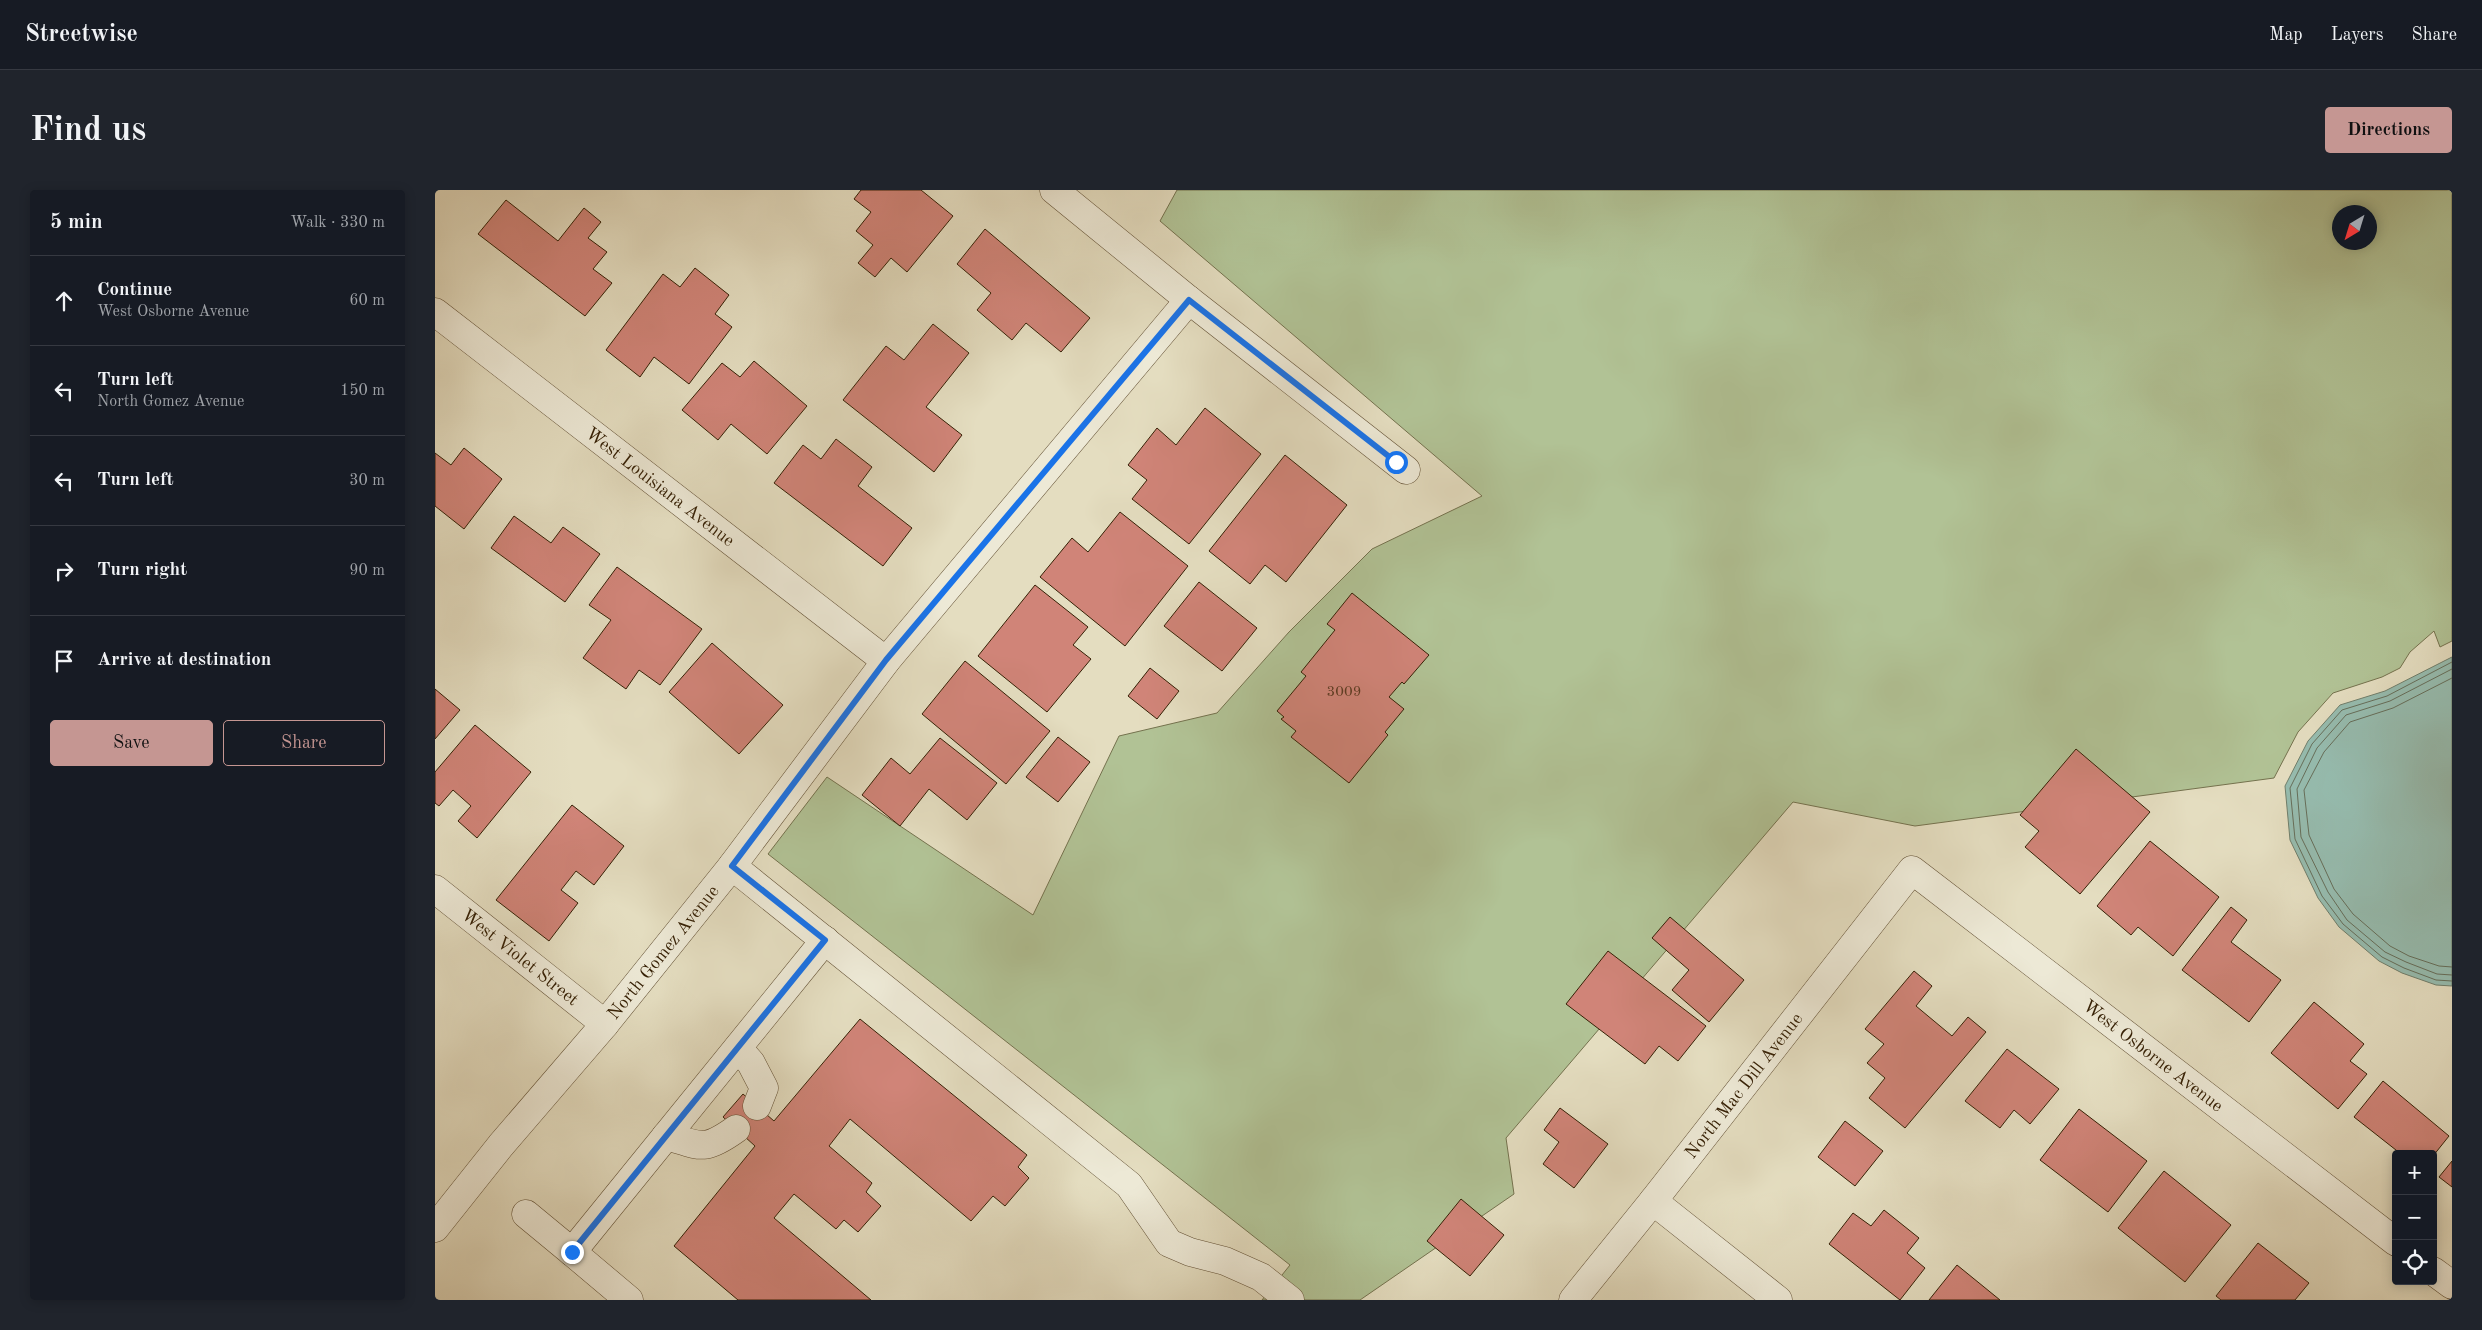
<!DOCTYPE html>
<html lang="en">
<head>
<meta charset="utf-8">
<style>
	:root { --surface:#171b24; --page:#20242c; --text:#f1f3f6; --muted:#9ea1a6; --line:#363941; --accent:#c59692 }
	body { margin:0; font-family:"Old Standard TT",serif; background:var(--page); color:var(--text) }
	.controls { position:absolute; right:15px; bottom:15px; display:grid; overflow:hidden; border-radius:5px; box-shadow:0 2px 12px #0003 }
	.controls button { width:45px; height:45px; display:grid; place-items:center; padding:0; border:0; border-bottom:1px solid var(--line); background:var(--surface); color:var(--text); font:25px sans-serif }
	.compass { position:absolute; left:1897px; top:15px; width:45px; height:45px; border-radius:50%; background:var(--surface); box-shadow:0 2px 12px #0003; rotate:218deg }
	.stop { position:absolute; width:15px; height:15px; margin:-11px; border:4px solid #1a73e8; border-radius:50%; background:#fff }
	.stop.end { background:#1a73e8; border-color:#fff; box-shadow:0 1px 5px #0008 }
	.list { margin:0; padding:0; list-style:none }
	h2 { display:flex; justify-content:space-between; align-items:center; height:65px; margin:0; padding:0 20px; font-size:21px }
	h2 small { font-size:16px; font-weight:400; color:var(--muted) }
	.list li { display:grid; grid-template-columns:32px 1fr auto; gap:15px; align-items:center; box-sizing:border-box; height:90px; padding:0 20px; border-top:1px solid var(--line) }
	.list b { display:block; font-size:19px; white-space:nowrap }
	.list p { margin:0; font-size:16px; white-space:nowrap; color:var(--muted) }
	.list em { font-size:16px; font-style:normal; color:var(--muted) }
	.actions { display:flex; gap:10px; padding:15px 20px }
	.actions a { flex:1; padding:11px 0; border:1px solid var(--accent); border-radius:5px; text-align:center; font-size:18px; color:var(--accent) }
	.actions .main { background:var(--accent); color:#111 }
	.icon { flex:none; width:28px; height:28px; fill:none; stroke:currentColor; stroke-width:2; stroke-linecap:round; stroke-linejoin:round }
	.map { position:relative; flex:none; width:2017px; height:1110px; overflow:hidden; border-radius:5px }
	header { display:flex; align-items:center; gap:30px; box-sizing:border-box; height:70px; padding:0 25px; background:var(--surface); border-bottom:1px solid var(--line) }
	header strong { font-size:24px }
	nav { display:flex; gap:28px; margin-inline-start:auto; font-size:18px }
	.intro { display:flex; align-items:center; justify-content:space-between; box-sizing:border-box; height:120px; padding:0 30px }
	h1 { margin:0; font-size:35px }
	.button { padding:12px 22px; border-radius:5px; background:var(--accent); color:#111; font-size:18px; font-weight:700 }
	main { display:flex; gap:30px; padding:0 30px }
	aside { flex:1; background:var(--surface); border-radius:5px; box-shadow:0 2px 12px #0003 }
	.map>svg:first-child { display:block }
	.green { fill:#b1c295; stroke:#74724e; fill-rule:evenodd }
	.water { fill:#96bcaf; stroke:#707e6b }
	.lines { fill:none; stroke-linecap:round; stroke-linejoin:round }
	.shore { stroke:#666e5a; stroke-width:1 }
	.building { fill:#d08478; stroke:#362106 }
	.minor-casing { stroke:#625034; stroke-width:29 }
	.minor { stroke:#ede9d6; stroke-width:28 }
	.route { stroke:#1a73e8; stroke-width:6 }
	.labels { text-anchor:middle; stroke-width:5; stroke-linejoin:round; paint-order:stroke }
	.number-label { font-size:15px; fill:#5c3a22 }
	.street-label { font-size:18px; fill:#362106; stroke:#ede9d6 }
</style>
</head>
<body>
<header>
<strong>Streetwise</strong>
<nav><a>Map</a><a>Layers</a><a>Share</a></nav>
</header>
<div class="intro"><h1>Find us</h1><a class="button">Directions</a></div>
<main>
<aside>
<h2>5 min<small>Walk · 330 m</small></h2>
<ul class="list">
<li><svg class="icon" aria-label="ahead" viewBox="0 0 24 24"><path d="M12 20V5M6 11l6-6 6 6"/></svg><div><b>Continue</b><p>West Osborne Avenue</p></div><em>60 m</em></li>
<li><svg class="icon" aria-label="left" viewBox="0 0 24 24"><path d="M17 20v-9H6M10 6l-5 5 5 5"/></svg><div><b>Turn left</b><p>North Gomez Avenue</p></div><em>150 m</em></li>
<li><svg class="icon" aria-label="left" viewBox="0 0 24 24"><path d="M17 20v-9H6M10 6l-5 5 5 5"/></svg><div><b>Turn left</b></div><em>30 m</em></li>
<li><svg class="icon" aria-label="right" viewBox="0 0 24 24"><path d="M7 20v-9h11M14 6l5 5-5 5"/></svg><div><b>Turn right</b></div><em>90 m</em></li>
<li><svg class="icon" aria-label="arrive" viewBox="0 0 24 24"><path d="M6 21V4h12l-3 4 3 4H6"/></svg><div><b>Arrive at destination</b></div></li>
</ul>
<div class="actions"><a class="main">Save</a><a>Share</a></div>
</aside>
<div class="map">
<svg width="2017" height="1110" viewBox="0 0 2017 1110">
	<rect width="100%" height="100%" fill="#e4ddc0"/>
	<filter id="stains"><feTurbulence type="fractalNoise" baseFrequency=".004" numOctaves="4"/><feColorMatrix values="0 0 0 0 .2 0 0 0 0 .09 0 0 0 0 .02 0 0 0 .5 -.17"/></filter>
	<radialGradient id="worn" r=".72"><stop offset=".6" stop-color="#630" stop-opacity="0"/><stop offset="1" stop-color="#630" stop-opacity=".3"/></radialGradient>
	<path class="green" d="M742 0H2017V451L2005 457 1999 441 1975 462 1965 478 1947 487 1898 503 1863 542 1839 588 1480 636 1358 612 1071 948 1079 1004 925 1110H827L855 1075 333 664 392 587 598 725 684 546 782 523 854 442 937 359 1047 306 725 31ZM1904 22H1934V52H1904Z"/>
	<polygon class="water" points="2017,467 2017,796 2001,795 1967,783 1944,771 1904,737 1883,708 1855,650 1850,596 1873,551 1905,515 1950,501"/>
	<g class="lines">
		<g class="shore">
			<polyline points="2017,472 1952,506 1907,520 1877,554 1855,598 1860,649 1887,706 1908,734 1947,767 1969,778 2001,790 2017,791"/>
			<polyline points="2017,479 1955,511 1911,525 1882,558 1862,599 1866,647 1893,702 1912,730 1950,762 1971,772 2002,784 2017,785"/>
			<polyline points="2017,488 1958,518 1915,532 1889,562 1869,600 1874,645 1899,699 1918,724 1955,756 1974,766 2004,776 2017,777"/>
		</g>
	</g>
	<g class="building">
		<polygon points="426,0 486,0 518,26 472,82 456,68 440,87 423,73 438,55 421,41 436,22 419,9"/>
		<polygon points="71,10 123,51 149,18 166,32 153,48 172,62 158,79 177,93 150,126 43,44"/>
		<polygon points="550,39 655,128 626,162 591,133 577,150 542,120 556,103 522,74"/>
		<polygon points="260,78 294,105 280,124 297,137 254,194 219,167 205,187 171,160 228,84 245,97"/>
		<polygon points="498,134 534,163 491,217 527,245 499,282 408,210 451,156 469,170"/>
		<polygon points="319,171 372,216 332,264 296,234 283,250 247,220 287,173 305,187"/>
		<polygon points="770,218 826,264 754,354 697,309 712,290 693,275 722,238 741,255"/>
		<polygon points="401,249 437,277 423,296 477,338 448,376 339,293 368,255 386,269"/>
		<polygon points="29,258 67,289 29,339 0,316 0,263 16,275"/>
		<polygon points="850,265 912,315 851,392 830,375 815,394 774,361"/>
		<polygon points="685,322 753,376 690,456 605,387 637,348 653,362"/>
		<polygon points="79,326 116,353 128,337 165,364 130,412 56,358"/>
		<polygon points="182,377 267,439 225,495 204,480 191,499 148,468 176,430 154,415"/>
		<polygon points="764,392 822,438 787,481 729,436"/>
		<polygon points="600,395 653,437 638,455 656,469 612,522 543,466"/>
		<polygon points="917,403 994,465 969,494 967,492 954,507 969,519 950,542 953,545 914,593 856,547 861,541 846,529 849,527 842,521 871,486 866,482 900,440 892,434"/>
		<polygon points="277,453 348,515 304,564 234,502"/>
		<polygon points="530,471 615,541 571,594 487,524"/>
		<polygon points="715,478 744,501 722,529 693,506"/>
		<polygon points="0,499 25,520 0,549"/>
		<polygon points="40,535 96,582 42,648 23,631 36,616 18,600 4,616 0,613 0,582"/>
		<polygon points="623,547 655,572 623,612 591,587"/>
		<polygon points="505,548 562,593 532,630 494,599 465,636 427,605 456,568 475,584"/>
		<polygon points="1641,559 1715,622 1645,704 1590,657 1604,641 1585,625"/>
		<polygon points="137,615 189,656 159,695 141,681 126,700 143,713 114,751 61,710"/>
		<polygon points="1715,651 1784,707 1738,766 1703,737 1696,745 1662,716"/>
		<polygon points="1796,717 1812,730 1796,752 1846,790 1814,832 1747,780"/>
		<polygon points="1235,727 1309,790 1274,832 1237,800 1254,780 1217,748"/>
		<polygon points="1173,761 1271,836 1243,871 1224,856 1210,874 1131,814"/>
		<polygon points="1479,781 1497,796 1481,816 1517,846 1533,827 1551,842 1470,938 1434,908 1450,888 1432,873 1449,854 1430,839"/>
		<polygon points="1879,812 1929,854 1915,871 1932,884 1903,919 1836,863"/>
		<polygon points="425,829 592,965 583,977 594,988 570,1016 558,1006 536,1031 415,929 394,956 437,993 431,1002 446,1016 423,1042 409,1030 401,1039 359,1004 339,1028 436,1110 303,1110 239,1056 320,956 288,927 308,904 339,931"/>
		<polygon points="1572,859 1624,899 1595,934 1579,920 1565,938 1530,911"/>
		<polygon points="1948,891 2014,946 1998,966 1998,964 1966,964 1919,927"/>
		<polygon points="1125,918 1173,954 1139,998 1108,974 1124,952 1109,940"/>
		<polygon points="1644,919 1712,971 1673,1022 1605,970"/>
		<polygon points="1410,931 1448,961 1420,996 1383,967"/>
		<polygon points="2017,971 2017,997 2004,987"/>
		<polygon points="1729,981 1796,1035 1750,1092 1683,1038"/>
		<polygon points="1026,1009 1069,1045 1035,1086 992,1051"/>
		<polygon points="1449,1020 1484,1048 1472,1063 1490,1078 1465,1110 1394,1054 1418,1023 1436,1036"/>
		<polygon points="1823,1053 1874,1093 1860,1110 1786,1110 1781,1106"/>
		<polygon points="1522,1075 1565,1110 1494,1110"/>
	</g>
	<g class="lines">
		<defs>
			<g id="minor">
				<polyline points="619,0 754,110 971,280"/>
				<path id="s1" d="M0 122 451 471"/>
				<polyline points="297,676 694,995 734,1053 755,1062 790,1071 826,1087 855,1110"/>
				<path id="s2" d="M0 699 170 834"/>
				<polyline points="303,858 316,873 329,898 322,916"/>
				<path d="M231 946C266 956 269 962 301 939"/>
				<polyline points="1218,1011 1343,1110"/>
				<polyline points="91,1024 137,1062"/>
				<path id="s3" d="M0 1038 66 955 170 834 297 676 451 471 754 110"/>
				<polyline points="1998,1081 2017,1095"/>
				<polyline points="194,1110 137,1062 390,750"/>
				<path id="s4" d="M1138 1110 1218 1011 1477 680 1961 1052"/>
			</g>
		</defs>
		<use href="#minor" class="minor-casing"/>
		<use href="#minor" class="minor"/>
	</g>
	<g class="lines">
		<polyline class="route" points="137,1062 390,750 297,676 451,470 754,110 961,272"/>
	</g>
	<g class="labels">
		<g class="number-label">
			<text x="909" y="506">3009</text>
		</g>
		<g class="street-label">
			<text dy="6" stroke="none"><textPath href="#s1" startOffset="285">West Louisiana Avenue</textPath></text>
			<text dy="6" stroke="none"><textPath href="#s3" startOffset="358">North Gomez Avenue</textPath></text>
			<text dy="6" stroke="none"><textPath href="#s2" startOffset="109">West Violet Street</textPath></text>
			<text dy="6" stroke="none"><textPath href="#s4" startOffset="852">West Osborne Avenue</textPath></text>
			<text dy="6" stroke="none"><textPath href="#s4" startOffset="274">North Mac Dill Avenue</textPath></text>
		</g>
	</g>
	<rect width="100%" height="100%" filter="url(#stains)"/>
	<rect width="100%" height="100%" fill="url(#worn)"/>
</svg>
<div class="controls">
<button>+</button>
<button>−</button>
<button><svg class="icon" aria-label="locate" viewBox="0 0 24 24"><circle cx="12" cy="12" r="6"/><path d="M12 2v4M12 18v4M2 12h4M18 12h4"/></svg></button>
</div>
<svg class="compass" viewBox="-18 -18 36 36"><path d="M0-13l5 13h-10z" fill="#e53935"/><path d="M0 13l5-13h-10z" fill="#9ea1a6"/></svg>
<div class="stop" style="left:961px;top:272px"></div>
<div class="stop end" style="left:137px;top:1062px"></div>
</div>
</main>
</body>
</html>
